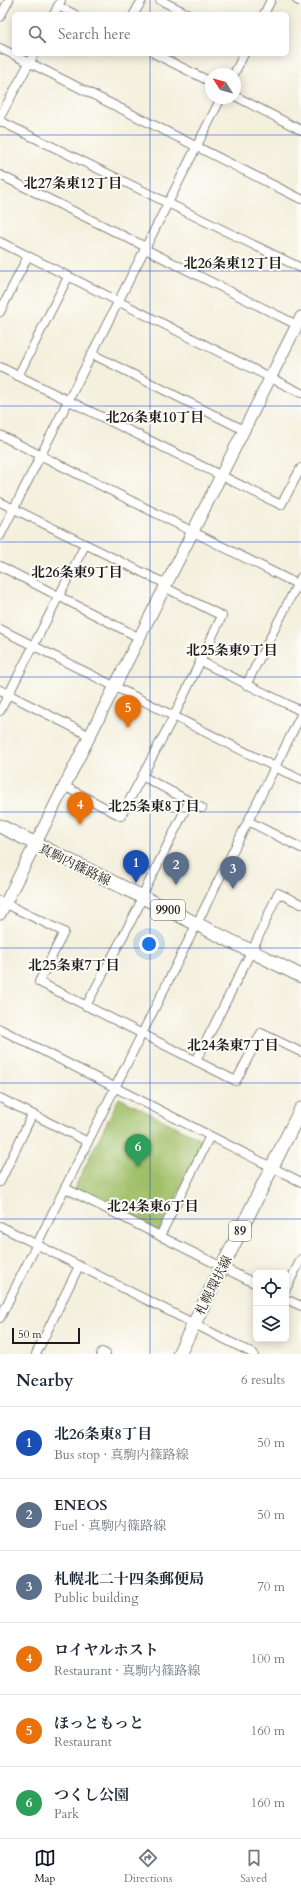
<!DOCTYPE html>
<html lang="en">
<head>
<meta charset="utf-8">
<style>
	:root { --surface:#fff; --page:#f2f2f3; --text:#1f2937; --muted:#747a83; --line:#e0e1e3; --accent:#111827 }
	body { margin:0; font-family:Cardo,"Noto Serif JP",serif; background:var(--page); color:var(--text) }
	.controls { position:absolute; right:12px; bottom:12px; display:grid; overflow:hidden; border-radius:6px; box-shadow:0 2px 10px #0003 }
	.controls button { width:36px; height:36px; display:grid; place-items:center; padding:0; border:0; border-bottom:1px solid var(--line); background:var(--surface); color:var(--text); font:20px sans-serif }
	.compass { position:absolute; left:205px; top:68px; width:36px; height:36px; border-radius:50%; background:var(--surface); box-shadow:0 2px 10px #0003; rotate:307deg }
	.scale { position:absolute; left:12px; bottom:10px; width:68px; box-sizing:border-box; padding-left:4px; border:2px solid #1c1c1c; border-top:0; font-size:11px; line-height:14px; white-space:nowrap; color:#1c1c1c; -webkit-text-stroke:3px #fdfcf7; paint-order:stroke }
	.you { position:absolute; left:149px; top:944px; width:14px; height:14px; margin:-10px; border:3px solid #fff; border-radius:50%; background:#1a73e8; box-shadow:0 0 0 6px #1a73e833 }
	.badge { display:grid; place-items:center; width:26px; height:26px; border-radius:50%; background:var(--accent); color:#fff; font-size:13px; font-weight:700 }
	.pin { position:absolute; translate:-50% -33px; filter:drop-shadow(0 1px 2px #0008) }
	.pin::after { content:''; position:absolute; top:21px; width:14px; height:12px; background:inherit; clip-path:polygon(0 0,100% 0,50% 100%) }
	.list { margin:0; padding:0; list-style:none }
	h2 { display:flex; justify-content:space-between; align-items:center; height:52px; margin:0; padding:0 16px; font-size:17px }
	h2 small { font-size:13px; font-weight:400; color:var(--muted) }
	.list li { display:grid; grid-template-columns:26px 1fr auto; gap:12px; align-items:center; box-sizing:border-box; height:72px; padding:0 16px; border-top:1px solid var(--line) }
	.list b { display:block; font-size:15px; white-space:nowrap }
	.list p { margin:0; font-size:13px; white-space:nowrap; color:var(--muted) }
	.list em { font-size:13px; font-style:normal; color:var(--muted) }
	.icon { flex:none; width:22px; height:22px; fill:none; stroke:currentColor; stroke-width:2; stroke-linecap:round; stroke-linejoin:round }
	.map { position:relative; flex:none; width:301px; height:1354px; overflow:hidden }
	.search { position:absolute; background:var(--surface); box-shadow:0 2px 10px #0003; left:12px; right:12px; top:12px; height:44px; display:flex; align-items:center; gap:10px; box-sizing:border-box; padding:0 14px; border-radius:6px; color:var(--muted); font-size:15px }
	.sheet { height:484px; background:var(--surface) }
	nav { display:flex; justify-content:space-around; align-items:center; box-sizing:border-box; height:56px; border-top:1px solid var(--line); background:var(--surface); font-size:11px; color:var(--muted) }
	nav a { display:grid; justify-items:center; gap:2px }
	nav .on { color:var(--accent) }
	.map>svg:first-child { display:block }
	.green { fill:#a0bf67; stroke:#5e6e42 }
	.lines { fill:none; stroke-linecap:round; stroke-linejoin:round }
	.minor-casing { stroke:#88867d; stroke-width:10 }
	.tertiary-casing { stroke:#88867d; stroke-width:13 }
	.primary-casing { stroke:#88867d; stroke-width:15 }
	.minor { stroke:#fff; stroke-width:8 }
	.tertiary { stroke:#fff; stroke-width:11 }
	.primary { stroke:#fff; stroke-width:13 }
	.grid { fill:none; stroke:#1d4ed8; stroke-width:1; stroke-opacity:0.55 }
	.labels { text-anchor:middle; stroke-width:4; stroke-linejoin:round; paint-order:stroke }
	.shield { fill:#fdfcf7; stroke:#605f5e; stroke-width:1 }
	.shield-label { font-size:12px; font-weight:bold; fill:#1c1c1c }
	.street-label { font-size:13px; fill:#1c1c1c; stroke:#fdfcf7 }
	.neighbourhood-label { font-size:14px; font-weight:bold; fill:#1c1c1c; stroke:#fdfcf7 }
</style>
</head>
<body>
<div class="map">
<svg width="301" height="1354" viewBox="0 0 301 1354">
	<rect width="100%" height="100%" fill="#fdfcf7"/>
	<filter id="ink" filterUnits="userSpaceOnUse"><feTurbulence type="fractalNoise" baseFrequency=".025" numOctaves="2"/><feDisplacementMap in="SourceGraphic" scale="8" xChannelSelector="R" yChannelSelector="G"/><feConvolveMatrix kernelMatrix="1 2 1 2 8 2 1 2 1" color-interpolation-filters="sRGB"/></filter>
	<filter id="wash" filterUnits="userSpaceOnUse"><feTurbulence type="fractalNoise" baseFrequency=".012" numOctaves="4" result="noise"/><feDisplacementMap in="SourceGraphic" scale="16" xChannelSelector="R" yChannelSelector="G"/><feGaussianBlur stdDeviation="0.9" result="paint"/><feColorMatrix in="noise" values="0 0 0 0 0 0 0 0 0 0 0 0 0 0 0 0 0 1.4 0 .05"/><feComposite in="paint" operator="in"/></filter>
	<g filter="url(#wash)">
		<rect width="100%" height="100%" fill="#f4f0de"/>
		<polygon class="green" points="119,1098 199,1138 202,1146 159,1232 74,1189"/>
	</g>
	<g filter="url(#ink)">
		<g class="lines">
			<defs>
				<g id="minor">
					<polyline points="160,0 188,14"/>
					<polyline points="297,0 301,2"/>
					<polyline points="58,6 74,14"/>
					<polyline points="54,14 61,0"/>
					<polyline points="134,14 142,0"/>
					<polyline points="264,14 271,0"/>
					<polyline points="0,17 9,0"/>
					<polyline points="0,48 301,199"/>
					<polyline points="155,54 211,82"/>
					<polyline points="234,74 244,54"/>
					<polyline points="235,96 301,130"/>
					<polyline points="0,117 34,54"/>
					<polyline points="0,121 301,268"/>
					<polyline points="0,175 146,247"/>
					<polyline points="0,242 301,393"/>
					<polyline points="145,249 297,325"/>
					<polyline points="0,312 28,256"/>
					<polyline points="92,354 244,430"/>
					<polyline points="0,367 281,505 301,468"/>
					<polyline points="18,376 68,277"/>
					<polyline points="0,435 301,586"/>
					<polyline points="0,502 166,584"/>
					<polyline points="0,536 221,98"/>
					<polyline points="0,566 138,637"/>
					<polyline points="0,629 301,780"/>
					<polyline points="200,661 301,711"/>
					<polyline points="246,685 301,577"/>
					<polyline points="0,690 90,736"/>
					<polyline points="0,711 85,545"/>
					<polyline points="142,776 202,808"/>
					<polyline points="64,786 121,816 174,716 222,616 164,587"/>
					<polyline points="248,821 301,848"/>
					<polyline points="0,901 64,932 39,982 236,1081 261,1033 301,1052"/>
					<polyline points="86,1006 138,908 142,896 189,802"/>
					<polyline points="0,1029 301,1182"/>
					<polyline points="196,1061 257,940 278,893 301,904"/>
					<polyline points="0,1098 88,1142"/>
					<polyline points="0,1182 32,1115"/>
					<polyline points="65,1188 160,1236 210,1136"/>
					<polyline points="0,1226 254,1354"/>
					<polyline points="160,1236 256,1284"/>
					<polyline points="286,1289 301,1259"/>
					<polyline points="286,1299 301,1306"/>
					<polyline points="0,1318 301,715"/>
					<polyline points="36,1354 79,1266"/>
					<polyline points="101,1354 102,1352 106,1354"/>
				</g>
				<polyline id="tertiary" points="0,914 301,317"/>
				<g id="primary">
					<polyline points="0,826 301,976"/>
					<polyline points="179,1354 301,1109"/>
				</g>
			</defs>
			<use href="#minor" class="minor-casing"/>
			<use href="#tertiary" class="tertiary-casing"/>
			<use href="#primary" class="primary-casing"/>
			<use href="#minor" class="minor"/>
			<use href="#tertiary" class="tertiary"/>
			<use href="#primary" class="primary"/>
		</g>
	</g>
	<path class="grid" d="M150 0V14M150 54V1354M0 135H301M0 271H301M0 406H301M0 542H301M0 677H301M0 812H301M0 948H301M0 1083H301M0 1219H301"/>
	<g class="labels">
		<g class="shield">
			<rect x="151" y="900" width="34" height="20" rx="3"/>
			<rect x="229" y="1221" width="22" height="20" rx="3"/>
		</g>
		<g class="shield-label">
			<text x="168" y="914">9900</text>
			<text x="240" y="1235">89</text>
		</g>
		<g class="street-label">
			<text transform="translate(75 864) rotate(26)" y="5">真駒内篠路線</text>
			<text transform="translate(213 1285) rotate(-63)" y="5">札幌環状線</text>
		</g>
		<g class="neighbourhood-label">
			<text x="73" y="188">北27条東12丁目</text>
			<text x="233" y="268">北26条東12丁目</text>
			<text x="155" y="422">北26条東10丁目</text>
			<text x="77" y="577">北26条東9丁目</text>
			<text x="232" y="655">北25条東9丁目</text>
			<text x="154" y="811">北25条東8丁目</text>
			<text x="74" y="970">北25条東7丁目</text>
			<text x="233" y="1050">北24条東7丁目</text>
			<text x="153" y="1211">北24条東6丁目</text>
		</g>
	</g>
</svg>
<div class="controls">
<button><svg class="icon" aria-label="locate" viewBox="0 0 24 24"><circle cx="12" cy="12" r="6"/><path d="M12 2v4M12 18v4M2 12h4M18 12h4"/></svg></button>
<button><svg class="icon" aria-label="layers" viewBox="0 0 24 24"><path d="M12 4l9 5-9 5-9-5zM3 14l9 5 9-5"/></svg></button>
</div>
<svg class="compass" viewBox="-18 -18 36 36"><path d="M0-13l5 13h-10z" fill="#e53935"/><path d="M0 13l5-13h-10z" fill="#747a83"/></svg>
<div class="scale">50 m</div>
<div class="you"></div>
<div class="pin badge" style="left:136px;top:883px;background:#1a4fb4">1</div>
<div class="pin badge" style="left:176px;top:885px;background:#5c6f8a">2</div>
<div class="pin badge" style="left:233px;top:889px;background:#5c6f8a">3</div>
<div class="pin badge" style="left:80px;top:825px;background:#e8710a">4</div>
<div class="pin badge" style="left:128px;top:728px;background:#e8710a">5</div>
<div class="pin badge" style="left:138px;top:1167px;background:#2e9e5b">6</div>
<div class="search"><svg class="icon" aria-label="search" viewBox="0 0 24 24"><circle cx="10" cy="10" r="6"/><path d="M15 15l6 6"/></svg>Search here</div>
</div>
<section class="sheet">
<h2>Nearby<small>6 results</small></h2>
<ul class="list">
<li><span class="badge" style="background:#1a4fb4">1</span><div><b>北26条東8丁目</b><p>Bus stop · 真駒内篠路線</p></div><em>50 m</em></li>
<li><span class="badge" style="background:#5c6f8a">2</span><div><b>ENEOS</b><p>Fuel · 真駒内篠路線</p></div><em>50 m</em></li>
<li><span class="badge" style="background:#5c6f8a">3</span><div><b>札幌北二十四条郵便局</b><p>Public building</p></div><em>70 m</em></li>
<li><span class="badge" style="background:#e8710a">4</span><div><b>ロイヤルホスト</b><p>Restaurant · 真駒内篠路線</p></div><em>100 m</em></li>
<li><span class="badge" style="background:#e8710a">5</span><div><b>ほっともっと</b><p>Restaurant</p></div><em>160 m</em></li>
<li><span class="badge" style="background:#2e9e5b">6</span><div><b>つくし公園</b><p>Park</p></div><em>160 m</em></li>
</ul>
</section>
<nav>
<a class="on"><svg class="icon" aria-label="map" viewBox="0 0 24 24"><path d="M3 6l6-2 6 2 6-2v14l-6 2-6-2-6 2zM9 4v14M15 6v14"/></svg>Map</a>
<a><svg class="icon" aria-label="directions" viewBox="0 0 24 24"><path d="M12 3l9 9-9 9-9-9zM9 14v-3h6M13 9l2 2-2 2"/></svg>Directions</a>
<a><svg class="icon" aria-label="saved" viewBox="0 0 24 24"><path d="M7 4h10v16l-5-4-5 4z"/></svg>Saved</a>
</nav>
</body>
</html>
